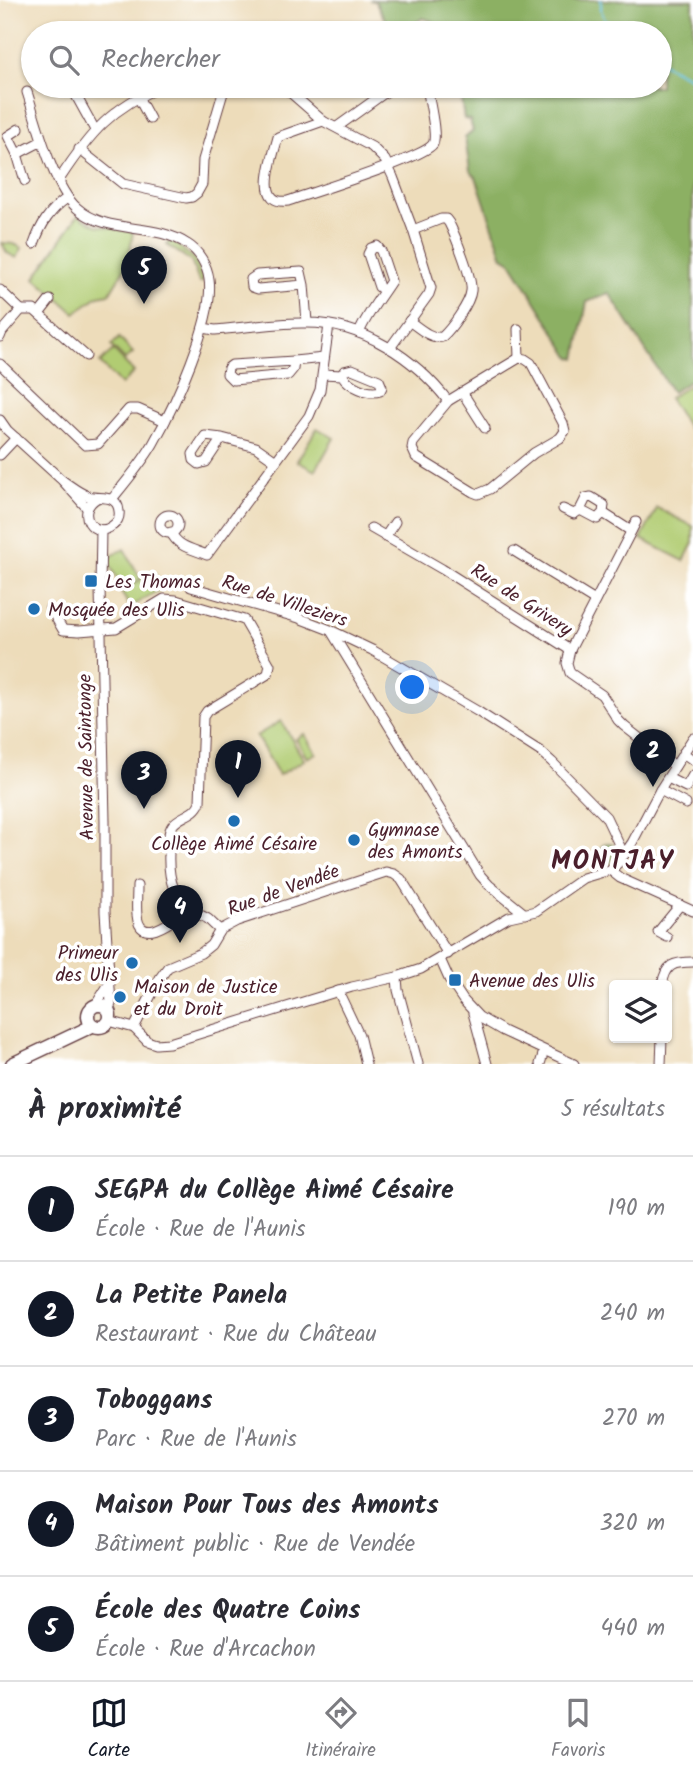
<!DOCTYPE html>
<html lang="fr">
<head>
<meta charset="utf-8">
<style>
	:root { --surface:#fff; --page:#f2f2f3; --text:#2b2b33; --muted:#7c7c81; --line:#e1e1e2; --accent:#111827 }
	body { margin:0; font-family:Kalam,sans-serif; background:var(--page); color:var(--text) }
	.controls { position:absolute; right:21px; bottom:21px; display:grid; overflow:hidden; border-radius:7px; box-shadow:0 2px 5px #0004 }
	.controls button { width:63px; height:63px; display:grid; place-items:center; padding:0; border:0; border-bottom:2px solid var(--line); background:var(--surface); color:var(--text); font:35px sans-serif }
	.you { position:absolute; left:413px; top:688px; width:24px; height:24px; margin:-18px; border:5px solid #fff; border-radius:50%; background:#1a73e8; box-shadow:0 0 0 10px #1a73e833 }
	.badge { display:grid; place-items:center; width:46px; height:46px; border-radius:50%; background:var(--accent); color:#fff; font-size:23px; font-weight:700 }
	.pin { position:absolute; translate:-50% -58px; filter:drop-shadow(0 2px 4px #0008) }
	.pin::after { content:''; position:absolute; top:37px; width:24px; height:21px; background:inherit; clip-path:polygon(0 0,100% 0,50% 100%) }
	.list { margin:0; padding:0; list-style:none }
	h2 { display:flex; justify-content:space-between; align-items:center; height:91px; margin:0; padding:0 28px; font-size:30px }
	h2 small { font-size:23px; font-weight:400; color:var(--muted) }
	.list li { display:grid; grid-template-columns:46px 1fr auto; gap:21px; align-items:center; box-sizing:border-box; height:105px; padding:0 28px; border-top:2px solid var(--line) }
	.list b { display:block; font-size:26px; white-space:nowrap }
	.list p { margin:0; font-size:23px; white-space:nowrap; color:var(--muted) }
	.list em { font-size:23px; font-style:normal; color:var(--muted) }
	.icon { flex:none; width:38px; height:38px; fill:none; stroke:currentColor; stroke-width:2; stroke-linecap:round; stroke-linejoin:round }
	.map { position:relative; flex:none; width:693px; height:1064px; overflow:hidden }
	.search { position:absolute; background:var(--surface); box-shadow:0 2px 5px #0004; left:21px; right:21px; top:21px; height:77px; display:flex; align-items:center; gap:18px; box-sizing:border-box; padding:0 24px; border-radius:38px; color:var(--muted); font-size:26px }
	.sheet { height:616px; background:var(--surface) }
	nav { display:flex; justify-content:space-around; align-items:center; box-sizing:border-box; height:98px; border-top:2px solid var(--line); background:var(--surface); font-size:19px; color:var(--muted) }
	nav a { display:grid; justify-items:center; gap:4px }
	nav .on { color:var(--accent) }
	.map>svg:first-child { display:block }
	.green { fill:#b1cc72; stroke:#7e764e; stroke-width:2 }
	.forest { fill:#8cb064; stroke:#6b6848; stroke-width:2 }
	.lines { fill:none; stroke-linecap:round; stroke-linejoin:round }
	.stream { stroke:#62c3e0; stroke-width:2 }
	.street-casing { stroke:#623b40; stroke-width:11 }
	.secondary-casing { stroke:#623b40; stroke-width:15 }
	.street { stroke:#fff; stroke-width:9 }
	.secondary { stroke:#fff; stroke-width:12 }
	.poi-dot { fill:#1f6fb2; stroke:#fff; stroke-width:2.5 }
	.labels { text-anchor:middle; stroke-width:7; stroke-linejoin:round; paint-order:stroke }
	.poi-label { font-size:19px; fill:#4a1f2b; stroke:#fff; text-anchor:start }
	.street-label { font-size:19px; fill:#4a1f2b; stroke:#fff }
	.district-label { font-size:26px; font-weight:bold; letter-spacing:2px; fill:#4a1f2b; stroke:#fff }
</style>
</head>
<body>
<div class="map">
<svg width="693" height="1064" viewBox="0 0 693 1064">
	<rect width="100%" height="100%" fill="#fff"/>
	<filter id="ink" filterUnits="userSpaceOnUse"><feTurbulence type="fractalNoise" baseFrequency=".0143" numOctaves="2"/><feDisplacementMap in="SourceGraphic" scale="14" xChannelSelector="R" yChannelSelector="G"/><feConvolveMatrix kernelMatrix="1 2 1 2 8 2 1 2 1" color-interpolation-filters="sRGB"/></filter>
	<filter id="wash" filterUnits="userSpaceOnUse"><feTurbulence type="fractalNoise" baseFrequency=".00686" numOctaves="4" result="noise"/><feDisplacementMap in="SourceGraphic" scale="28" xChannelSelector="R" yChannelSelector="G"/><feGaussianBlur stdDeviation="1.57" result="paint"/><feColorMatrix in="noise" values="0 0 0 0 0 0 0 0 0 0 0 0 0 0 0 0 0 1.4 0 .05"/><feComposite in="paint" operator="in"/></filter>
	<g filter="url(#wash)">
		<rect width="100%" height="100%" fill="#eddcba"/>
		<g class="green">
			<polygon points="78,215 96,225 133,232 128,263 109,294 98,296 75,313 35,278"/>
			<polygon points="170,240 195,259 204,282 199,282 191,261 167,245"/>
			<polygon points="2,243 14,244 22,248 17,258 7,253"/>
			<polygon points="119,338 133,353 125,360 111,346"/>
			<polygon points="113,350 134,372 121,385 100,363"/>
			<polygon points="693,383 693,435 669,398"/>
			<polygon points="317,428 334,438 315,471 297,461"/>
			<polygon points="657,508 693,526 693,543 684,561 641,539"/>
			<polygon points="124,549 141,579 123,589 106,559"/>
			<polygon points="154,572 163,588 130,607 121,592"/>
			<polygon points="281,721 304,760 279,775 256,736"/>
			<polygon points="304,734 316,753 307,758 296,739"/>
		</g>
		<g class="forest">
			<path d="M370 0H693V379L672 392 609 293 587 302 576 359 570 357 511 262 503 257 476 177 470 171 465 138 473 131 470 120 464 119 459 86H660V33H443C442 23 432 21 423 18L413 24 388 25 375 1Z"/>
			<path d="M606 843H611L615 846C615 857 611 867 599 869 593 860 598 848 606 843Z"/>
		</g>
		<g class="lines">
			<g class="stream">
				<path d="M601 0V10L605 20C612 23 618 23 619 33"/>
				<polyline points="660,62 693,79"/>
			</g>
		</g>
	</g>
	<g filter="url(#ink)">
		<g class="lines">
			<defs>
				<g id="street">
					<polyline points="323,33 331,30 338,33"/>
					<polyline points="283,86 323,121 372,147 385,160 393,177 413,230 431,288 429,294 390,348"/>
					<polyline points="73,90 95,130"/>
					<path d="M27 92C37 123 53 187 77 208 107 235 154 222 187 244 199 251 207 265 209 279 215 318 173 409 153 444 142 463 126 482 112 499"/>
					<polyline points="138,97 150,119"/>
					<path d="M323 121 278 137C274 154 253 206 288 201 310 193 424 158 433 144 438 135 428 97 427 86"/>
					<polyline points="337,127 394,86"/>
					<polyline points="19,129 8,136 17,154 25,181"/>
					<polyline points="79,149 123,184 186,198 192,197 197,193 202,184 203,160 225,86"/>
					<polyline points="17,154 42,141"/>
					<path d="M60 182 61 177C90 133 112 107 162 86"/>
					<path d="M34 244C41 224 50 210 67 198"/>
					<polyline points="304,285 258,289 252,287 251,279 257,275 301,272 304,285 307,322"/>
					<polyline points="0,290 21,310"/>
					<polyline points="39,314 50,300"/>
					<path d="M409 321C418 327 430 339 442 337 451 329 470 303 471 291 473 279 455 235 449 223L446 219H441L413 230"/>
					<path d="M203 328 215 330C245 328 277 322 307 323 362 323 415 358 448 401"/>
					<polyline points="518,329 519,358"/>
					<path d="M359 333C367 314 380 298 391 281L381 251 377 246 371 248 368 254 379 287 384 291"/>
					<polyline points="0,337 2,332 21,310 34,310 86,356"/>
					<polygon points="519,358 525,359 531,363 563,423 565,431 560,438 534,453 490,489 478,494 473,492 416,457 412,448 413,443 448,401"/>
					<polygon points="294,361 293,369 288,375 233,380 227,374 228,368 232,365"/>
					<polyline points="294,361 324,358"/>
					<polyline points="0,364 85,445 98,444 129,409 138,409 165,421"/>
					<path d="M323 374 342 375 344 371 352 369 379 380 382 387 380 391C368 395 349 386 342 375"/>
					<polyline points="462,392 485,428"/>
					<polyline points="0,420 7,430 63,481 87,508"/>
					<polyline points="222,438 205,436 193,454 194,460 199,464 206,462 222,438 256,447 276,461"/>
					<polyline points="0,455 16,438"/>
					<path d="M63 481C71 486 79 493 88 496 99 500 117 493 119 511 120 517 117 523 112 526 94 540 74 512 97 498"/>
					<polyline points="563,509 574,514 580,510"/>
					<polyline points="603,513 604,505 591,497 586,498 580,510 597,519 603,513 631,531"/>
					<circle cx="169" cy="524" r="9"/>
					<polyline points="636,522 570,650 567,663 570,673 602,695 618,720 624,726 675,766"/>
					<polyline points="371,528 442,569 570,650"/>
					<polyline points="101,530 100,588 105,821 105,912 111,1004 108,1010"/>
					<path d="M171 532C177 547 193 549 207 555L309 416 320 390 329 325"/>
					<polyline points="385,537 395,522"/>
					<polyline points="514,551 595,601"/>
					<polyline points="191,587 299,618 330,630 372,650 477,711 541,752 552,762 606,817 624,855"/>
					<path d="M50 608 63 630 79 631 116 628 164 599 176 600 244 620 270 665 268 674 207 711 203 717 200 802C195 816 179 815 172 826 167 833 169 846 169 853 168 873 172 896 189 909 194 913 202 915 208 919 212 923 216 927 220 930"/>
					<polyline points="331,631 480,875 489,885 525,914"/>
					<polyline points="683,753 693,760"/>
					<polyline points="668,778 686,787 693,775"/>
					<polyline points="660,790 686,804"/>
					<polyline points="610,870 620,878 693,911"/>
					<path d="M137 886C137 896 136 906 137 915 140 949 176 918 189 909"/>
					<polyline points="667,937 658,932 680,905"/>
					<polyline points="440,959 449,979 463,1000 479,1017 503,1031 574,1064"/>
					<polyline points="397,977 398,990 418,1064"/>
					<path d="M662 985C666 964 673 962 693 962"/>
					<polyline points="338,991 359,1035 366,1064"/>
					<polyline points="95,1006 109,984"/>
					<polyline points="473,1013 487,1064"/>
					<polyline points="109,1021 134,1028 147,1041 156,1044 169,1043 352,987 397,977 421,969 509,917 536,911 583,878 610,870 618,863 632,843 660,790 693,738"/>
					<polyline points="134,1028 160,978 168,967 201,953 211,945 220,930 237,921 386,872 394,874 401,879 448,954"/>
					<polyline points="540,1064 544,1051"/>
					<polyline points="661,1064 662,1038"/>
				</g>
				<g id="secondary">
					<circle cx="99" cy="1016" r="11"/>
					<polyline points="12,1064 90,1027 91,1024"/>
				</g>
			</defs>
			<use href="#street" class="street-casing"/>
			<use href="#secondary" class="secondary-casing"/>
			<use href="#street" class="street"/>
			<use href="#secondary" class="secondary"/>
		</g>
	</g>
	<g class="poi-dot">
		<rect x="84" y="574" width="14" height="14" rx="3.5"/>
		<circle cx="34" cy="609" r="7"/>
		<circle cx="234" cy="821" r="7"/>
		<circle cx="354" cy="840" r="7"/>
		<circle cx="132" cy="963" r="7"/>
		<rect x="448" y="973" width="14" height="14" rx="3.5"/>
		<circle cx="120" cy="997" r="7"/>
	</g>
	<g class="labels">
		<g class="poi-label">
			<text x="105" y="588">Les Thomas</text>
			<text x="48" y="616">Mosquée des Ulis</text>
			<text x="368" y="836">Gymnase<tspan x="368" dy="22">des Amonts</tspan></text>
			<text x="234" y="850" text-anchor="middle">Collège Aimé Césaire</text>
			<text x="118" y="959" text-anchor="end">Primeur<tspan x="118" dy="22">des Ulis</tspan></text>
			<text x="469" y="987">Avenue des Ulis</text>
			<text x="134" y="993">Maison de Justice<tspan x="134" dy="22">et du Droit</tspan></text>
		</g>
		<g class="street-label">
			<text transform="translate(522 599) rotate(33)" y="7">Rue de Grivery</text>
			<text transform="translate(285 600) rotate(18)" y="7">Rue de Villeziers</text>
			<text transform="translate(85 757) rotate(-91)" y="7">Avenue de Saintonge</text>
			<text transform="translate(283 889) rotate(-20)" y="7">Rue de Vendée</text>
		</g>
		<g class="district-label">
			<text x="613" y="869">MONTJAY</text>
		</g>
	</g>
</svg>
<div class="controls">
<button><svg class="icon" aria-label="layers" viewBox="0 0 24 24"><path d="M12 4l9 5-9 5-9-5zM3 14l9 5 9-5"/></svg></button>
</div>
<div class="you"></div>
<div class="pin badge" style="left:238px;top:798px">1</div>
<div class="pin badge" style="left:653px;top:787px">2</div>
<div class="pin badge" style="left:144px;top:809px">3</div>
<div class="pin badge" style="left:180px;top:943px">4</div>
<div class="pin badge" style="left:144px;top:304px">5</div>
<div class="search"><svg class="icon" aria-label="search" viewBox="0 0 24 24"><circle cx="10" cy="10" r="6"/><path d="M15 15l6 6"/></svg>Rechercher</div>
</div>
<section class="sheet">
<h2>À proximité<small>5 résultats</small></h2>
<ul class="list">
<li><span class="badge">1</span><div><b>SEGPA du Collège Aimé Césaire</b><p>École · Rue de l'Aunis</p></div><em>190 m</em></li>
<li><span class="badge">2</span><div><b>La Petite Panela</b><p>Restaurant · Rue du Château</p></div><em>240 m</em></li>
<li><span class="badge">3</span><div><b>Toboggans</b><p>Parc · Rue de l'Aunis</p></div><em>270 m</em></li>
<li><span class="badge">4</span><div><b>Maison Pour Tous des Amonts</b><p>Bâtiment public · Rue de Vendée</p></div><em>320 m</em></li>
<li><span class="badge">5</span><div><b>École des Quatre Coins</b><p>École · Rue d'Arcachon</p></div><em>440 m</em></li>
</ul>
</section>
<nav>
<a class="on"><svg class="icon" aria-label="map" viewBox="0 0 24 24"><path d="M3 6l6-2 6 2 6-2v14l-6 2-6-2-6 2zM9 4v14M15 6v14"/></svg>Carte</a>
<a><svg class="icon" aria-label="directions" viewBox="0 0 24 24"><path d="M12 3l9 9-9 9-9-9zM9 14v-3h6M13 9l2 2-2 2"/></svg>Itinéraire</a>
<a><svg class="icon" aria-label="saved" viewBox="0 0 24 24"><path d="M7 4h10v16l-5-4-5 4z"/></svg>Favoris</a>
</nav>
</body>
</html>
